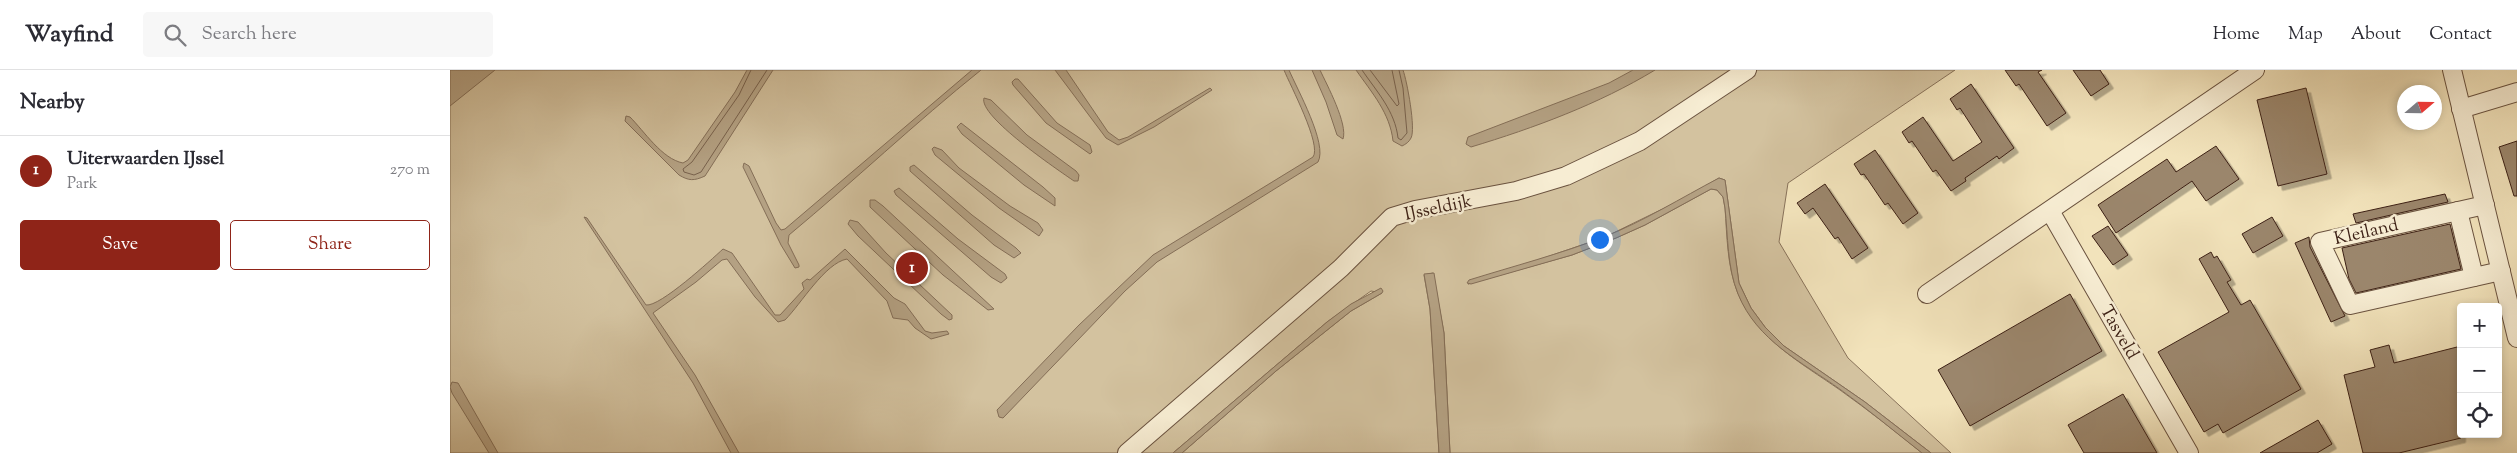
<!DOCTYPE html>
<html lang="en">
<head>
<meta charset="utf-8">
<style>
	:root { --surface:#fff; --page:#f7f7f7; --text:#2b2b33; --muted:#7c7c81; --line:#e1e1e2; --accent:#8f2418 }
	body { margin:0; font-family:"Sorts Mill Goudy",serif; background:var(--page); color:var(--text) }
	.controls { position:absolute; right:15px; bottom:15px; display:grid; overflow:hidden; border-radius:5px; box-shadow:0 2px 8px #0003 }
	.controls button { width:45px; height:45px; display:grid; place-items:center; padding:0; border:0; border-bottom:1px solid var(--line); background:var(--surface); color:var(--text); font:25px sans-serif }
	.compass { position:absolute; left:1947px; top:15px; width:45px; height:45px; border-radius:50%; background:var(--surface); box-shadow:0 2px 8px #0003; rotate:70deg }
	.you { position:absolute; left:1149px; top:169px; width:18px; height:18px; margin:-12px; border:4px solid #fff; border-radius:50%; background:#1a73e8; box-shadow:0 0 0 8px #1a73e833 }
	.badge { display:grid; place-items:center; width:32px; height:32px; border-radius:50%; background:var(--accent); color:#fff; font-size:16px; font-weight:700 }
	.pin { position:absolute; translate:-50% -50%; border:2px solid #fff; box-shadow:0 1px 5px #0006 }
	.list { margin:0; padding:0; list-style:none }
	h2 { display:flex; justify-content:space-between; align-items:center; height:65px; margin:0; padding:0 20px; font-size:21px }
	h2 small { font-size:16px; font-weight:400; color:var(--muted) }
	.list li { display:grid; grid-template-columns:32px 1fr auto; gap:15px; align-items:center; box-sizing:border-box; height:70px; padding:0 20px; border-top:1px solid var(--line) }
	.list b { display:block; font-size:19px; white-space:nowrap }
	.list p { margin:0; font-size:16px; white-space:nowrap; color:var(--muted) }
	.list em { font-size:16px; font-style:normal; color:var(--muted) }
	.actions { display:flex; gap:10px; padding:15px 20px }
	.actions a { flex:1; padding:11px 0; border:1px solid var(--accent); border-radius:5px; text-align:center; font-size:18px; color:var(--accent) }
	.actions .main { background:var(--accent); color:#fff }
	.icon { flex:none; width:28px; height:28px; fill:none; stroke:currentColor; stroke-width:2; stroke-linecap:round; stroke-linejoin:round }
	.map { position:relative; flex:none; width:2067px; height:383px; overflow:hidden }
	header { display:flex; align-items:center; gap:30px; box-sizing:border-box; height:70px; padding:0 25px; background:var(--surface); border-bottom:1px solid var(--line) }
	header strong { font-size:24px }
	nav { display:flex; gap:28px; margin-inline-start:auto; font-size:18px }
	.search { width:350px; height:45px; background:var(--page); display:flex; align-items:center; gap:12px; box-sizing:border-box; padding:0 18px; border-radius:5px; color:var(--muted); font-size:19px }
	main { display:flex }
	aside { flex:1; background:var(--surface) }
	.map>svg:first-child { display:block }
	.green { fill:#d3c29f; stroke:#88725a }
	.water { fill:#b4a183; stroke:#846e57 }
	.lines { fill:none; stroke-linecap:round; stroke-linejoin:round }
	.shore { stroke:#78614c; stroke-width:1 }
	.building { fill:#9b866c; stroke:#3d2116; filter:url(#shadow) }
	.minor-casing { stroke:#6a523f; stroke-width:20 }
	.minor { stroke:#f7edd3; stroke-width:18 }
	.labels { text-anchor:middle; stroke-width:5; stroke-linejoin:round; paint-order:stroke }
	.street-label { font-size:18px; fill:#3d2116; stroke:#f7edd3 }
</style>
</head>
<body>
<header>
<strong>Wayfind</strong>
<div class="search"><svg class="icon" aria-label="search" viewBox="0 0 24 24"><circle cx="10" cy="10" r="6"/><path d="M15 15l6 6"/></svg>Search here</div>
<nav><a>Home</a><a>Map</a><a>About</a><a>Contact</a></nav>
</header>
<main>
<aside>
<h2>Nearby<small></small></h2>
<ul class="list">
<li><span class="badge">1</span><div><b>Uiterwaarden IJssel</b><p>Park</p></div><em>270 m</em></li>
</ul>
<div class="actions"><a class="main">Save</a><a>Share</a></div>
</aside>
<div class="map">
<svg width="2067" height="383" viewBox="0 0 2067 383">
	<defs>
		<filter id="shadow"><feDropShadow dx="4.5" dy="4.5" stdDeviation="0" flood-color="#0004"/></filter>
	</defs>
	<rect width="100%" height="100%" fill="#f2e3bb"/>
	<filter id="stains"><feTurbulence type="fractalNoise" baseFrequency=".004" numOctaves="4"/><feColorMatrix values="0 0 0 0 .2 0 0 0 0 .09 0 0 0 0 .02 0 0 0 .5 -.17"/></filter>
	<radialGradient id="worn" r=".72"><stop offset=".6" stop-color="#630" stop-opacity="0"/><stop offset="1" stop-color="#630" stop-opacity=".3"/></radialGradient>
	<g class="green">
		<polygon points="0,0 1284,0 1184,66 1097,106 1014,126 917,165 668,383 0,383"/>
		<path d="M1302 0H1505L1338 113 1329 172 1398 288 1501 383H1481L1415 332 1334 276 1315 257 1301 238 1289 213 1275 110 1269 108 1233 129 1155 167 1018 214 1122 185 1166 168 1195 155 1261 119 1267 120 1273 127 1275 138C1277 165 1277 195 1287 221 1306 269 1350 292 1390 320 1418 340 1445 361 1472 383H1000L994 263 983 203 974 205 980 239 989 383H732L826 301 901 241 932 223 921 221 877 252 723 383H685L939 154 1108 115Z"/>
	</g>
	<g class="water">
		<polygon points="0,0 45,0 0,36"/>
		<path d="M297 0H323L255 106C244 111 239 111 229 105L175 51 176 46 180 47C194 61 212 89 233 93L238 90 285 22Z"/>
		<path d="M522 0H531C465 53 404 111 339 165L338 173 349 195V197L345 198 331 175 293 97 294 93 299 96 326 153 331 160 335 159Z"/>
		<polygon points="605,0 616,0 658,62 669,70 678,67 760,18 762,20 704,57 668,75 656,68"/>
		<path d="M834 0H839C847 19 878 74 868 92L707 192 675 221 553 348 549 347 547 340 629 255 703 185 863 87C872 75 840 15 834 0Z"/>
		<path d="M862 0H870C877 15 898 54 893 69L887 65 876 32Z"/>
		<path d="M906 0H953C957 11 966 59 961 68 959 72 956 74 952 76L943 71C940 43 922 23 906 0Z"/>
		<path d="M1183 0H1205C1149 34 1084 58 1021 77L1016 74 1018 67 1159 13Z"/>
		<polygon points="565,9 568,9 607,53 640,75 642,82 640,84 596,53 563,15 562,12"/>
		<path d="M534 28 541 30 577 65 626 101 629 105 628 111H624C608 100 528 46 534 28Z"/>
		<polygon points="511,53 593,117 605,128 605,136 574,115 512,64 507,57"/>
		<polygon points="484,77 492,80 509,98 560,136 588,153 593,160 589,166 549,138 485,85 482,79"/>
		<polygon points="464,95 522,145 566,178 571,183 564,188 544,175 460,101 460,97"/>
		<path d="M1269 108 1275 110 1289 213 1301 238 1315 257 1334 276 1415 332 1481 383H1472C1445 362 1419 340 1391 320 1352 292 1307 271 1288 224 1277 197 1278 166 1275 138L1273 127 1267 120 1261 119 1195 155 1166 168 1122 185 1021 214 1017 213 1019 210C1064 196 1110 184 1154 167 1194 151 1231 128 1269 108Z"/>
		<polygon points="449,118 508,169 555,204 557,208 551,213 541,207 446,125 444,121"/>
		<polygon points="420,130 425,130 433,136 544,239 538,240 493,205 420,137"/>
		<path d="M134 147 137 148 196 235C210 237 261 190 273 179L282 183 325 245H330L354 219 352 213 357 209 360 210 395 179 444 228 455 234 475 261 482 263 497 261 499 264 481 269 465 258 458 250 443 248 437 231 397 189C375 193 351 234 335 250L328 252 305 227 277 189 272 190 246 212 203 243 245 305 289 383H281L243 313Z"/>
		<polygon points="400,150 408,152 436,183 502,245 502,249 499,250 491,244 408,166 398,154"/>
		<polygon points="984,203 994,263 1000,383 989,383 980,239 974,204"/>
		<polygon points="931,218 933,221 932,223 901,241 826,301 732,383 723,383 877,252 901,234"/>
		<polygon points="2,312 8,313 48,383 39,383 2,323 0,317"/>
	</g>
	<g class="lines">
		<g class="shore">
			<polyline points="301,0 289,25 242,92 233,99 234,102 244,105 251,102 317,0"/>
			<path d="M912 0C927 22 945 41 948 68L951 70 957 63 953 18 949 0"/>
			<polyline points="920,0 947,36 949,34 942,0"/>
		</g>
	</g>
	<g class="building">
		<polygon points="1555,0 1592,0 1588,2 1616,43 1597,56 1569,14 1566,16"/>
		<polygon points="1623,0 1650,0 1659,14 1641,26"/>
		<polygon points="1521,14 1564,78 1549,89 1547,86 1515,108 1516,111 1501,121 1486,100 1483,102 1462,71 1459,73 1452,62 1473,47 1503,91 1532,72 1510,38 1507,40 1500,29"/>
		<polygon points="1856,18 1877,104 1828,116 1807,30"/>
		<polygon points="2067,71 2067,126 2064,126 2049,77"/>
		<polygon points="1766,76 1789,109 1756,131 1742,111 1666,163 1648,135 1717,89 1726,102"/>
		<polygon points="1425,80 1468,143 1453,154 1438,133 1435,135 1414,104 1411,105 1404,94"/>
		<polygon points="1375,114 1418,178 1402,189 1388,167 1385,169 1363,138 1355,144 1347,133"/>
		<polygon points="1995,124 1998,132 1906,153 1903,144"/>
		<polygon points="1822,147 1833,166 1803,183 1792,164"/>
		<polygon points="2000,154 2011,199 1906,223 1899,209 1892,178"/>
		<polygon points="1658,156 1678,185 1663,195 1642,166"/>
		<polygon points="1859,167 1860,177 1895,246 1881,252 1845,173"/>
		<polygon points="1761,182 1764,188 1767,186 1781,210 1777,212 1791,235 1800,230 1851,319 1773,363 1768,354 1754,362 1708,282 1779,242 1749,189"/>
		<polygon points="1620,224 1652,281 1520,356 1488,300"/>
		<polygon points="1939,275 1944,293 2011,276 2011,368 1949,383 1913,383 1894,305 1925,297 1920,280"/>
		<polygon points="1673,324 1707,383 1634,383 1618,355"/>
		<polygon points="1868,350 1882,374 1867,383 1810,383"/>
	</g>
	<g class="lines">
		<defs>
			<g id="minor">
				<polyline points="2002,0 2067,268"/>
				<polyline points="2011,39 2067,22"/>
				<polyline points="2035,135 1870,172 1900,235 2051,201"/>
				<polyline points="1600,141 1739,383"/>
				<polyline points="2008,141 2024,207"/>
				<polyline points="1477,224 1805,0"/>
				<polyline points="677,383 891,198 942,147 965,140 1066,121 1116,106 1190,71 1297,0"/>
			</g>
		</defs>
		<use href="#minor" class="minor-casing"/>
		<use href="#minor" class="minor"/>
	</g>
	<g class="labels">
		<g class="street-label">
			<text transform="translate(988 137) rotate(-12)" y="6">IJsseldijk</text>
			<text transform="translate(1916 161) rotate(-13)" y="6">Kleiland</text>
			<text transform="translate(1670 262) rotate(60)" y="6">Tasveld</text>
		</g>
	</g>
	<rect width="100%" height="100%" filter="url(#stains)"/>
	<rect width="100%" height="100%" fill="url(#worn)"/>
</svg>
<div class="controls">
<button>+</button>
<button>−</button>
<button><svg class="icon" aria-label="locate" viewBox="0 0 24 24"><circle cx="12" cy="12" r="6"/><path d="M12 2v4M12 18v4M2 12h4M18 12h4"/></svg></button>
</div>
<svg class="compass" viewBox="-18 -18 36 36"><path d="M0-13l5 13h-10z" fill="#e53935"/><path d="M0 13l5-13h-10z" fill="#7c7c81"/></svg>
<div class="you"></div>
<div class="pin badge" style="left:462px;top:198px">1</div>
</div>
</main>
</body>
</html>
